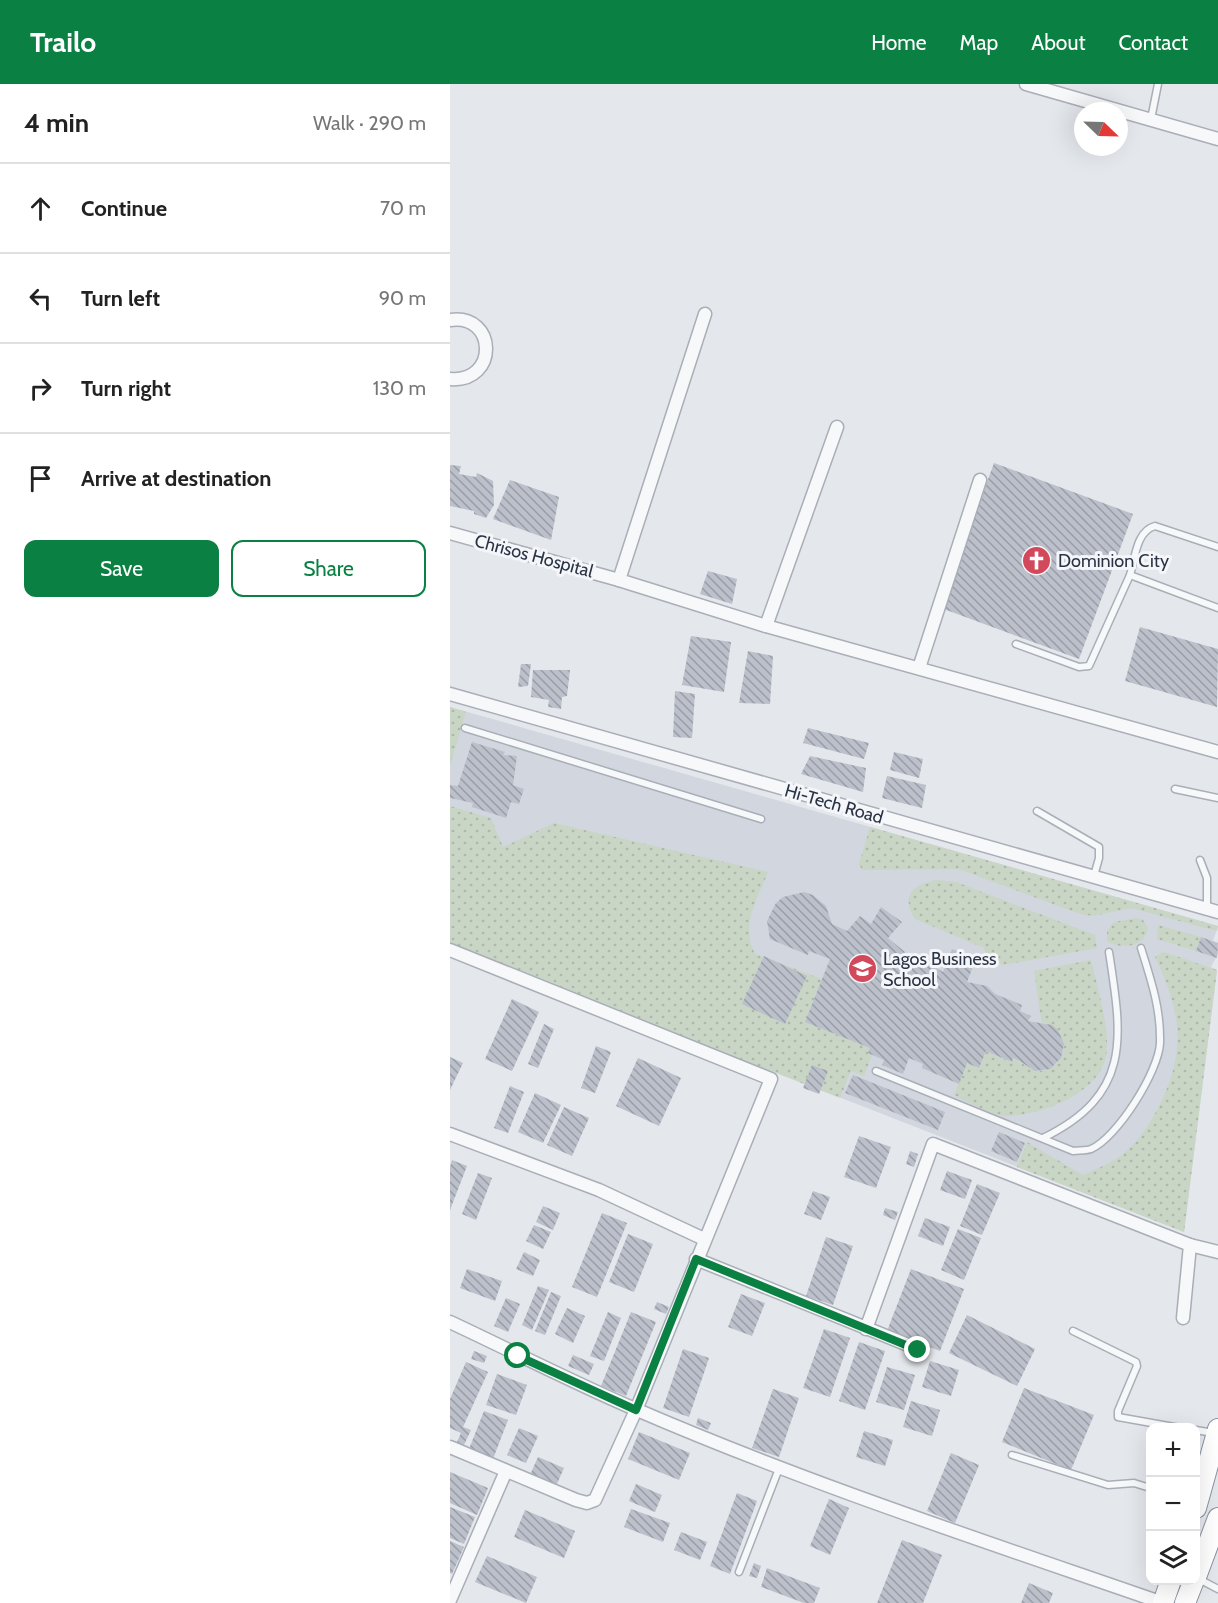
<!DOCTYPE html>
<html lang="en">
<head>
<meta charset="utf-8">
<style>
	:root { --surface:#fff; --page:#f2f2f2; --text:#222; --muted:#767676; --line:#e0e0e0; --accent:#0b8043 }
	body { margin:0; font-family:Cabin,sans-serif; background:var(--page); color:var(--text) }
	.controls { position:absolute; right:18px; bottom:18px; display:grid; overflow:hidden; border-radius:12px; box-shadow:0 6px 24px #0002 }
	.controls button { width:54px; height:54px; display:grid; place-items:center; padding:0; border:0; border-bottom:2px solid var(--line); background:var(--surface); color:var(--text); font:30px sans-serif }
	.compass { position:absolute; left:624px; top:18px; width:54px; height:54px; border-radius:50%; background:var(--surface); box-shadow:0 6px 24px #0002; rotate:113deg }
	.stop { position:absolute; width:18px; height:18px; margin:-14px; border:4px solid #0b8043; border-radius:50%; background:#fff }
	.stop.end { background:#0b8043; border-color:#fff; box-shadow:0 2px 6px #0008 }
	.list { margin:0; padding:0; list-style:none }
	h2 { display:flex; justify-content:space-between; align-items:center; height:78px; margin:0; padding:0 24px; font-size:26px }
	h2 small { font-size:20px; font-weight:400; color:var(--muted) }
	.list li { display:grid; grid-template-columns:39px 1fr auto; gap:18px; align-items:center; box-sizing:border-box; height:90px; padding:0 24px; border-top:2px solid var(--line) }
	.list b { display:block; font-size:22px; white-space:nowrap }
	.list em { font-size:20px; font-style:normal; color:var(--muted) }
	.actions { display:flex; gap:12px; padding:18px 24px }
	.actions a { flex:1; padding:14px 0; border:2px solid var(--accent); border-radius:12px; text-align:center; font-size:21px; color:var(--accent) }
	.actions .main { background:var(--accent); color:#fff }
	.icon { flex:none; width:33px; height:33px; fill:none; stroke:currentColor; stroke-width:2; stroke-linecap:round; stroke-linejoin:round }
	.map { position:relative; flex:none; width:768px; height:1519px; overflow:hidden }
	header { display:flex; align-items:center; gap:36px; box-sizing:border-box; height:84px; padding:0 30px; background:var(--accent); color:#fff }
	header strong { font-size:28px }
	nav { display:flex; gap:33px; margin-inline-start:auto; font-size:21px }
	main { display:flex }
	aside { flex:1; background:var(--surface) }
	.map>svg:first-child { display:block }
	.built { fill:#d2d6de }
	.grass { fill:url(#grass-dots) }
	.building { fill:url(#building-back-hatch) }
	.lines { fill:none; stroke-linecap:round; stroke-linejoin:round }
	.service-casing { stroke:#a9aeb7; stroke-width:9 }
	.minor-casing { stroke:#a9aeb7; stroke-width:15 }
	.trunk-casing { stroke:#8b94a3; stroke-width:22 }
	.service { stroke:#f7f8fa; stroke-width:6 }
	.minor { stroke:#f7f8fa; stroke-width:12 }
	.trunk { stroke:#fff; stroke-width:20 }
	.route { stroke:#0b8043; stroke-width:8 }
	.labels { text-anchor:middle; stroke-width:6; stroke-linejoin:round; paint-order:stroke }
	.street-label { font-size:18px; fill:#2b3445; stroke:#f4f6f9 }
	.poi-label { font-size:18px; fill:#2b3445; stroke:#f4f6f9; text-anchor:start }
</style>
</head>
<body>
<header>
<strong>Trailo</strong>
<nav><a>Home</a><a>Map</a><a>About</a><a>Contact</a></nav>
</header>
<main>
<aside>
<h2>4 min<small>Walk · 290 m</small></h2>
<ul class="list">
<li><svg class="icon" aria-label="ahead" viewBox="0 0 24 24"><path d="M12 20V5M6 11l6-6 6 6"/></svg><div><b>Continue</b></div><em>70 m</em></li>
<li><svg class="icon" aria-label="left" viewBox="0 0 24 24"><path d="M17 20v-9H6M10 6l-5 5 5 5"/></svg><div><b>Turn left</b></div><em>90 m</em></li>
<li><svg class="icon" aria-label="right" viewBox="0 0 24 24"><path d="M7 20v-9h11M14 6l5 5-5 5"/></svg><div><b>Turn right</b></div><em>130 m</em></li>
<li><svg class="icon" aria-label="arrive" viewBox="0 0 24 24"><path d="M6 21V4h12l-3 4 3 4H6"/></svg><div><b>Arrive at destination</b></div></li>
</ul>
<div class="actions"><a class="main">Save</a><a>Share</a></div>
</aside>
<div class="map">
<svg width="768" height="1519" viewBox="0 0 768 1519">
	<defs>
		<pattern id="grass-dots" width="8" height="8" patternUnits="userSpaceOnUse" patternTransform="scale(1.5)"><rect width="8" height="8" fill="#c9d6c5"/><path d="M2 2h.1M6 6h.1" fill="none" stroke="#adb8ab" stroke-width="1.8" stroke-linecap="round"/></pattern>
		<pattern id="building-back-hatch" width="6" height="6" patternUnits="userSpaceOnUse" patternTransform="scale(1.5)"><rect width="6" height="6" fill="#bbc0ca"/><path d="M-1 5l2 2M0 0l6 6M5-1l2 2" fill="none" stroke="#989da6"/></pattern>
	</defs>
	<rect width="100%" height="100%" fill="#e4e7ec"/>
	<polygon class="built" points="0,623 768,842 763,857 768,859 768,870 761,883 767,886 734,1148 0,861"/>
	<g class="grass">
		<polygon points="0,623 16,628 0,682"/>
		<path d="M0 722 41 734 53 763 104 739 318 788C307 816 290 841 305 870L372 895 355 938 420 964 418 969 422 971 414 992 401 987 390 1014 0 861Z"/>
		<polygon points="420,743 768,842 767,847 681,824 643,832 630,830 509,785 412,786 409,780"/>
		<path d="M486 796 506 798 645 851 647 864 553 881 537 873 534 864 465 835C450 811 463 801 486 796Z"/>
		<path d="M687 834 693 836 698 844C696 862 671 867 657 857V847L664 838Z"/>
		<polygon points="708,841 751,853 746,867 707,855"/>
		<path d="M714 868 767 886 734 1148 567 1083 577 1058 633 1091C644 1086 656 1081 666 1075 685 1063 697 1044 707 1026 737 969 732 929 705 873Z"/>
		<path d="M641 876C647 900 661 949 656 972 649 1010 590 1032 555 1032 544 1032 516 1017 504 1011L517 979 529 984 536 967 561 978 563 974 585 987C618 989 625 947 592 938 590 933 586 897 584 887Z"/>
	</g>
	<g class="building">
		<polygon points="544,379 683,430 629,575 491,524"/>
		<polygon points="0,381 11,382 9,390 26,393 27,389 43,397 44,421 36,434 24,430 24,427 0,422"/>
		<polygon points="60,396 109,413 101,456 43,435"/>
		<polygon points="258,487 287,495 282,520 250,510"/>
		<polygon points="690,543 768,565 767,623 675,597"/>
		<polygon points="241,552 281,558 274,608 232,601"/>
		<polygon points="298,567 323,572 320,620 289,619"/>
		<polygon points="71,580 81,580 78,602 68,603"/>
		<polygon points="83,586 120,586 117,612 112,613 111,625 98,623 99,616 81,613"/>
		<polygon points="225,607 245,610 242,654 223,653"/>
		<polygon points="358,644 419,659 414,675 353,659"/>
		<polygon points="22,658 55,668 53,671 67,672 63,701 74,705 69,720 61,718 56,734 22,723 23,719 0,714 0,701 8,702"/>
		<polygon points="444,668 473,675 469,694 440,686"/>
		<polygon points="360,672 416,684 413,708 351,690"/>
		<polygon points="437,692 476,701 472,724 432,714"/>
		<polygon points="354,808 363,811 376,822 382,840 397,847 410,832 421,840 431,823 452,838 438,854 455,868 452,872 476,878 493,888 502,865 526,875 517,898 537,902 545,910 572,921 570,927 581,932 578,937 602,941 608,946 614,960 611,974 600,985 585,987 568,976 563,974 562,978 536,967 529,984 517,979 509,1000 472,984 473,980 459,974 453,990 432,981 434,976 418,969 420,964 355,938 380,875 359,867 358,871 320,855 317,837 326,819 333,813"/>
		<polygon points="751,853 768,859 767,874 746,867"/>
		<polygon points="314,872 357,892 335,940 292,920"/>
		<polygon points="62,915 89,928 62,987 35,975"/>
		<polygon points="94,940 104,945 88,984 78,980"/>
		<polygon points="146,962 161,968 145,1009 131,1004"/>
		<polygon points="0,973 13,979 0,1006"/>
		<polygon points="188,974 231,994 209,1042 166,1022"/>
		<polygon points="362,981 378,987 369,1010 353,1004"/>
		<polygon points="403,991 495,1028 488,1046 395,1009"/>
		<polygon points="60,1002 74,1008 58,1049 44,1044"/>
		<polygon points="85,1009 111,1021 93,1059 68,1048"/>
		<polygon points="114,1023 139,1034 122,1072 97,1061"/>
		<polygon points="549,1048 575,1059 567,1078 541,1067"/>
		<polygon points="409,1052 441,1063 426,1104 394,1093"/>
		<polygon points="460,1067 468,1070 464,1083 456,1080"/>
		<polygon points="2,1076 17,1082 0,1126 0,1083"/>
		<polygon points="497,1087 522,1096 515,1115 490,1106"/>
		<polygon points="28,1089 42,1094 26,1136 12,1130"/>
		<polygon points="527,1100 550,1109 532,1151 510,1142"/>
		<polygon points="363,1107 380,1113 371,1136 354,1130"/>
		<polygon points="93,1122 110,1129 103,1146 86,1138"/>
		<polygon points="435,1124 448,1128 445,1136 433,1131"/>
		<polygon points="152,1129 177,1139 147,1213 122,1203"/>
		<polygon points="475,1134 500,1143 493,1162 468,1152"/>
		<polygon points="84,1141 101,1148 93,1165 76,1157"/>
		<polygon points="508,1145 531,1154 514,1196 491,1186"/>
		<polygon points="178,1150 203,1160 184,1208 159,1198"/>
		<polygon points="376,1153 403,1162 383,1221 356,1212"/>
		<polygon points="74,1168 90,1176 83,1192 66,1185"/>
		<polygon points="17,1185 52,1197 45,1217 10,1204"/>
		<polygon points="461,1185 514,1205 490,1267 437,1247"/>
		<polygon points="88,1202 99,1206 82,1246 72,1241"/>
		<polygon points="101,1208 111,1212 95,1251 85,1247"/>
		<polygon points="291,1210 315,1219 302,1252 278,1243"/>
		<polygon points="56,1214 70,1220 58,1248 44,1242"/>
		<polygon points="207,1218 219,1223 216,1230 204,1225"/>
		<polygon points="117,1224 135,1232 123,1259 105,1250"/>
		<polygon points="158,1228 171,1234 154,1277 140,1272"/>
		<polygon points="181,1228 206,1238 176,1312 151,1302"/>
		<polygon points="517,1231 585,1265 567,1302 499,1269"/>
		<polygon points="374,1245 400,1254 380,1313 353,1304"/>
		<polygon points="409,1258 435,1267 415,1326 389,1317"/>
		<polygon points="233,1265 259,1274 239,1333 213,1324"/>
		<polygon points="24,1267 37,1272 34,1279 21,1275"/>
		<polygon points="123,1271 144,1280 139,1291 118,1282"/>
		<polygon points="480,1277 509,1286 501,1312 472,1303"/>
		<polygon points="16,1278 38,1288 13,1343 21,1346 13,1363 6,1360 11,1349 0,1344 0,1315"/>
		<polygon points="437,1283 465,1291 454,1326 426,1318"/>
		<polygon points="47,1290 77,1301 66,1331 36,1321"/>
		<polygon points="574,1304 644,1331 621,1386 552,1358"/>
		<polygon points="323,1305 349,1314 329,1373 302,1364"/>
		<polygon points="461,1317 490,1326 482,1352 453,1343"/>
		<polygon points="34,1327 58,1336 43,1375 19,1365"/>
		<polygon points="248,1334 261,1339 258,1346 246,1341"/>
		<polygon points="69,1344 88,1352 76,1379 57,1371"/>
		<polygon points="414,1347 443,1356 435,1382 406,1373"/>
		<polygon points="189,1348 240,1369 229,1396 178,1375"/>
		<polygon points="501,1369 529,1381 505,1439 477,1427"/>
		<polygon points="88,1373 114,1384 106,1402 80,1391"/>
		<polygon points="0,1388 38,1404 27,1431 0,1419"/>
		<polygon points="186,1400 212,1411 205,1428 179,1417"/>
		<polygon points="287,1409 307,1417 280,1490 260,1482"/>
		<polygon points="379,1415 399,1424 380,1471 360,1462"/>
		<polygon points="0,1423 25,1433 14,1460 0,1454"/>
		<polygon points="181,1425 220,1439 213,1458 174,1443"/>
		<polygon points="75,1426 125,1447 114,1474 64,1453"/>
		<polygon points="231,1448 257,1458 250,1476 224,1466"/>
		<polygon points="452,1456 492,1471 473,1519 427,1519"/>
		<polygon points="0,1457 14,1463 2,1490 0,1489"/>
		<polygon points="37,1472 87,1493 76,1519 25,1498"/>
		<polygon points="304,1479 311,1482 307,1494 299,1492"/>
		<polygon points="317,1484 370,1504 364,1519 354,1519 311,1503"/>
		<polygon points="579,1499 603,1509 599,1519 571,1519"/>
	</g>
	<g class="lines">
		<defs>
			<g id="service">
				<polyline points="701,35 708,0"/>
				<path d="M768 463 705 442C686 447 685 475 680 491L768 524"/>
				<polyline points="566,560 629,583 639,582 680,491"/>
				<polyline points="15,644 311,735"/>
				<polyline points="725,705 768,714"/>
				<polyline points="587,727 649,763 649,774 644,792"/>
				<polyline points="750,776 757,794 757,825"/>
				<path d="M426 987 623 1067C628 1066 636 1067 641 1065 667 1054 709 987 710 959 711 925 701 896 691 864"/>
				<path d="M593 1054C683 1010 672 953 659 868"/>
				<polyline points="623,1247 686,1278 687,1282 668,1327 668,1333 730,1344"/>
				<polyline points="746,1346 763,1349"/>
				<polyline points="562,1371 658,1401 684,1399 700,1404"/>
				<polyline points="289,1488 330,1382"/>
				<polyline points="747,1494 768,1505"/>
			</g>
			<g id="minor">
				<polyline points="576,0 768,55"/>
				<polyline points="255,230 169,496 316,542 768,668"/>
				<path d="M0 236C47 229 49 299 0 295"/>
				<polyline points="0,449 169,496"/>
				<polyline points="316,542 387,343"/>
				<polyline points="469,584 530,396"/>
				<polyline points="0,610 768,828"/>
				<polyline points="0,866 321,995 186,1326 145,1416 137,1419 126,1416 0,1363"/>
				<polyline points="0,1050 149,1106 254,1155"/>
				<polyline points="246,1175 468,1265"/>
				<polyline points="733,1234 740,1161"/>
				<path d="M0 1238C62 1267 122 1298 185 1325 356 1399 537 1458 713 1519"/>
				<polyline points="416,1245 483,1060 740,1161 768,1168"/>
				<polyline points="0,1516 56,1387"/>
			</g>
			<g id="trunk">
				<polyline points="746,1424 768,1345"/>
				<polyline points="746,1493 768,1434"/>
				<polyline points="713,1519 721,1496"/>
				<polyline points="735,1519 744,1496"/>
			</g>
		</defs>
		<use href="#service" class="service-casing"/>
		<use href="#minor" class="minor-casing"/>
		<use href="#trunk" class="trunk-casing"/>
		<use href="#service" class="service"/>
		<use href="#minor" class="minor"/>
		<use href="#trunk" class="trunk"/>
	</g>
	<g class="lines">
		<polyline class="route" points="68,1272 186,1326 246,1175 468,1266"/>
	</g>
	<defs>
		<symbol id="church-disc" viewBox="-11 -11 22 22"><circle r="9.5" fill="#d1495b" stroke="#f4f6f9"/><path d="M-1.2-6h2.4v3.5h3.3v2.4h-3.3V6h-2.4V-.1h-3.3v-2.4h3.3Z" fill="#fff"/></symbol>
		<symbol id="university-disc" viewBox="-11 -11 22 22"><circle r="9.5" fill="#d1495b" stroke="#f4f6f9"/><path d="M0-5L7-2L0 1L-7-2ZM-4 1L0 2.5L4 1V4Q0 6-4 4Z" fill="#fff"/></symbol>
	</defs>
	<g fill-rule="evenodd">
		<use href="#church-disc" x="570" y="460" width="33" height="33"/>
		<use href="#university-disc" x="396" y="868" width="33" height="33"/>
	</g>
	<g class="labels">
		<g class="street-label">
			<text transform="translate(84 472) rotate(15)" y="6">Chrisos Hospital</text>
			<text transform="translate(384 720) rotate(16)" y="6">Hi-Tech Road</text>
		</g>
		<g class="poi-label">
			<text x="608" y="483">Dominion City</text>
			<text x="433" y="881">Lagos Business<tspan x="433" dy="21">School</tspan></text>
		</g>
	</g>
</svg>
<div class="controls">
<button>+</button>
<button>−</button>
<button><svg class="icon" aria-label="layers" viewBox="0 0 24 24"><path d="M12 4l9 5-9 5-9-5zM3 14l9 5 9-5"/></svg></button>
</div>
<svg class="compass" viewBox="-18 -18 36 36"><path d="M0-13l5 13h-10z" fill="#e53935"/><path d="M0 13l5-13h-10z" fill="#767676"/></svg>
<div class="stop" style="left:68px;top:1272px"></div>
<div class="stop end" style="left:468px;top:1266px"></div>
</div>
</main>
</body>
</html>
